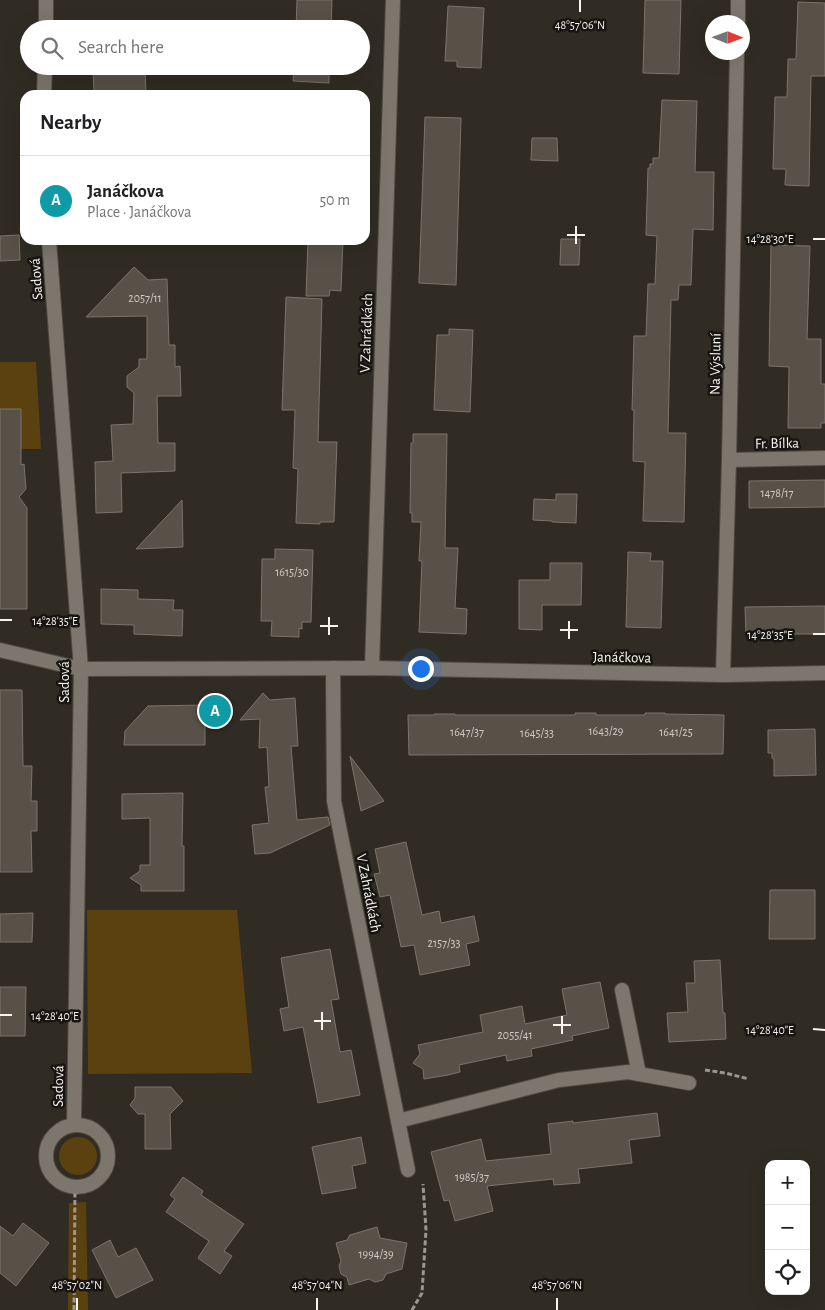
<!DOCTYPE html>
<html lang="en">
<head>
<meta charset="utf-8">
<style>
	:root { --surface:#fff; --page:#f2f2f2; --text:#202124; --muted:#757577; --line:#e0e0e0; --accent:#3f6b7f }
	body { margin:0; font-family:"Alegreya Sans",sans-serif; background:var(--page); color:var(--text) }
	.controls { position:absolute; right:15px; bottom:15px; display:grid; overflow:hidden; border-radius:10px; box-shadow:0 5px 20px #0002 }
	.controls button { width:45px; height:45px; display:grid; place-items:center; padding:0; border:0; border-bottom:1px solid var(--line); background:var(--surface); color:var(--text); font:25px sans-serif }
	.compass { position:absolute; left:705px; top:15px; width:45px; height:45px; border-radius:50%; background:var(--surface); box-shadow:0 5px 20px #0002; rotate:91deg }
	.you { position:absolute; left:420px; top:668px; width:18px; height:18px; margin:-12px; border:4px solid #fff; border-radius:50%; background:#1a73e8; box-shadow:0 0 0 8px #1a73e833 }
	.badge { display:grid; place-items:center; width:32px; height:32px; border-radius:50%; background:var(--accent); color:#fff; font-size:16px; font-weight:700 }
	.pin { position:absolute; translate:-50% -50%; border:2px solid #fff; box-shadow:0 1px 5px #0006 }
	.list { margin:0; padding:0; list-style:none }
	h2 { display:flex; justify-content:space-between; align-items:center; height:65px; margin:0; padding:0 20px; font-size:21px }
	h2 small { font-size:16px; font-weight:400; color:var(--muted) }
	.list li { display:grid; grid-template-columns:32px 1fr auto; gap:15px; align-items:center; box-sizing:border-box; height:90px; padding:0 20px; border-top:1px solid var(--line) }
	.list b { display:block; font-size:19px; white-space:nowrap }
	.list p { margin:0; font-size:16px; white-space:nowrap; color:var(--muted) }
	.list em { font-size:16px; font-style:normal; color:var(--muted) }
	.icon { flex:none; width:28px; height:28px; fill:none; stroke:currentColor; stroke-width:2; stroke-linecap:round; stroke-linejoin:round }
	.map { position:relative; flex:none; width:825px; height:1310px; overflow:hidden }
	.search { position:absolute; background:var(--surface); box-shadow:0 5px 20px #0002; left:20px; top:20px; width:350px; height:55px; display:flex; align-items:center; gap:12px; box-sizing:border-box; padding:0 18px; border-radius:28px; color:var(--muted); font-size:19px }
	.panel { position:absolute; background:var(--surface); box-shadow:0 5px 20px #0002; left:20px; top:90px; width:350px; height:155px; border-radius:15px }
	.map>svg:first-child { display:block }
	.green { fill:#5b4110 }
	.building { fill:#575148; stroke:#7b746a }
	.lines { fill:none; stroke-linecap:round; stroke-linejoin:round }
	.minor-casing { stroke:#4e4a42; stroke-width:16 }
	.path { stroke:#9a978f; stroke-width:3; stroke-dasharray:5 2.5; stroke-linecap:butt }
	.minor { stroke:#7d766c; stroke-width:14 }
	.ticks { fill:none; stroke:#f7f4ee; stroke-width:2 }
	.labels { text-anchor:middle; stroke-width:5; stroke-linejoin:round; paint-order:stroke }
	.number-label { font-size:12px; fill:#cfcbc4 }
	.street-label { font-size:15px; fill:#f7f4ee; stroke:#171411 }
	.ticks-label { font-size:12px; text-anchor:middle; fill:#f7f4ee; stroke:#171411; stroke-width:5; stroke-linejoin:round; paint-order:stroke }
</style>
</head>
<body>
<div class="map">
<svg width="825" height="1310" viewBox="0 0 825 1310">
	<rect width="100%" height="100%" fill="#312c23"/>
	<g class="green">
		<polygon points="0,362 36,362 41,449 0,449"/>
		<polygon points="87,910 237,910 252,1073 88,1074"/>
		<circle cx="78" cy="1156" r="19"/>
		<polygon points="86,1202 88,1310 68,1310 69,1203"/>
	</g>
	<g class="building">
		<polygon points="297,0 332,0 331,29 296,29"/>
		<polygon points="645,0 681,0 679,74 643,73"/>
		<polygon points="798,2 825,3 825,76 811,76 809,186 785,185 786,169 773,169 775,97 787,97 788,59 796,59"/>
		<polygon points="448,6 484,8 481,68 457,67 457,61 445,61"/>
		<polygon points="294,66 329,66 329,83 293,81"/>
		<polygon points="93,68 145,68 146,93 123,93 123,95 98,95 98,93 94,93"/>
		<polygon points="662,100 697,101 695,172 714,172 713,230 693,229 691,285 679,285 678,300 671,300 668,433 686,433 684,522 643,521 645,462 633,461 634,410 632,410 634,336 646,336 648,284 655,284 657,236 646,235 648,168 650,168 650,164 653,164 653,158 659,158"/>
		<polygon points="425,117 461,118 456,285 419,283"/>
		<polygon points="532,138 557,138 558,161 531,160"/>
		<polygon points="19,235 20,260 0,261 0,236"/>
		<polygon points="561,239 580,239 579,265 560,265"/>
		<polygon points="308,240 343,240 341,291 330,290 329,296 306,296"/>
		<polygon points="771,245 810,246 807,339 821,339 821,384 825,384 825,423 821,423 821,428 788,428 789,367 769,366"/>
		<polygon points="134,267 148,280 167,279 169,345 175,345 175,367 180,366 181,396 157,396 158,443 175,443 175,471 121,473 122,512 96,513 95,462 113,461 111,425 133,424 134,393 127,387 127,376 139,367 139,359 147,359 147,316 86,317"/>
		<polygon points="286,297 322,299 318,442 337,442 334,522 320,522 320,524 296,523 298,469 293,468 295,410 282,410"/>
		<polygon points="449,329 473,330 470,412 434,410 437,335 449,335"/>
		<polygon points="0,409 21,409 21,465 24,464 26,489 19,497 27,508 27,609 0,609"/>
		<polygon points="413,434 447,434 445,548 458,548 455,608 467,609 466,634 419,632 422,561 419,561 421,522 412,522 412,513 410,513 411,443 413,443"/>
		<polygon points="825,480 825,507 749,508 749,481"/>
		<polygon points="556,494 577,494 576,523 552,522 552,521 533,520 534,499 556,500"/>
		<polygon points="182,500 183,547 136,549"/>
		<polygon points="275,549 313,550 311,622 302,622 302,629 299,628 299,637 271,636 272,621 261,621 262,559 275,559"/>
		<polygon points="628,552 651,553 650,561 663,561 661,628 626,627"/>
		<polygon points="550,563 582,563 581,605 542,605 542,630 519,629 519,580 550,580"/>
		<polygon points="101,589 138,590 138,599 174,600 173,610 183,610 182,636 134,634 134,625 101,624"/>
		<polygon points="825,606 825,634 746,634 745,607"/>
		<polygon points="0,690 22,690 23,766 32,766 31,801 37,801 37,831 31,831 32,872 0,872"/>
		<polygon points="263,693 270,700 295,698 298,746 291,746 297,820 328,817 330,825 270,853 255,854 252,825 269,823 265,787 269,787 267,747 259,748 260,719 240,720"/>
		<polygon points="205,705 205,745 124,745 125,731 148,706"/>
		<polygon points="575,713 596,713 596,715 645,715 645,713 665,713 665,714 724,715 723,754 409,755 408,715 434,715 434,714 455,714 455,715 575,715"/>
		<polygon points="815,729 816,775 774,776 774,759 772,758 772,753 768,753 768,730"/>
		<polygon points="350,756 384,801 361,811"/>
		<polygon points="183,793 182,846 184,846 184,891 141,891 141,885 130,878 140,871 140,865 150,865 150,818 122,819 122,794"/>
		<polygon points="406,842 422,915 439,911 441,923 474,916 479,941 466,944 470,965 420,975 414,945 401,947 390,895 380,897 374,874 380,873 375,849"/>
		<polygon points="770,890 815,890 815,939 769,939"/>
		<polygon points="33,913 32,942 0,942 0,914"/>
		<polygon points="330,949 339,999 331,1000 340,1052 351,1050 360,1095 318,1103 303,1027 284,1031 280,1009 289,1007 281,958"/>
		<polygon points="720,960 723,1013 725,1013 726,1039 669,1042 667,1013 688,1012 686,983 695,983 694,961"/>
		<polygon points="600,982 609,1028 572,1036 573,1040 531,1049 532,1056 507,1061 506,1055 459,1065 460,1072 448,1075 424,1079 423,1069 413,1063 420,1054 418,1045 483,1032 480,1015 522,1006 525,1024 567,1015 562,989"/>
		<polygon points="0,987 26,987 25,1036 0,1036"/>
		<polygon points="135,1087 171,1087 183,1101 170,1114 171,1149 145,1149 145,1114 138,1114 130,1105 135,1098"/>
		<polygon points="657,1113 660,1136 629,1140 632,1163 578,1169 580,1183 554,1185 553,1179 487,1186 493,1211 455,1221 449,1200 444,1201 431,1152 481,1139 486,1161 551,1154 548,1124 573,1121 573,1123"/>
		<polygon points="361,1137 366,1163 352,1166 356,1188 322,1194 312,1147"/>
		<polygon points="183,1177 203,1191 201,1195 244,1224 224,1251 232,1256 220,1274 198,1258 209,1241 166,1212 175,1199 170,1195"/>
		<polygon points="23,1223 49,1243 16,1286 0,1273 0,1226 13,1236"/>
		<polygon points="377,1227 380,1238 407,1243 402,1269 386,1274 383,1280 375,1282 369,1279 349,1285 347,1277 341,1274 339,1266 341,1261 336,1243 347,1240 350,1235"/>
		<polygon points="110,1240 118,1257 136,1248 153,1280 116,1298 92,1250"/>
	</g>
	<g class="lines">
		<defs>
			<g id="minor">
				<polyline points="738,22 738,0"/>
				<polyline points="46,29 46,0"/>
				<polyline points="44,95 45,66"/>
				<polyline points="49,240 81,669 74,1124"/>
				<polyline points="729,460 825,458"/>
				<polyline points="0,650 81,669 372,668 723,675 825,673"/>
				<polyline points="333,668 334,801 398,1121 559,1080 628,1072 689,1083"/>
				<polyline points="372,668 393,0"/>
				<polyline points="723,675 729,460 737,52"/>
				<polyline points="622,990 639,1074"/>
				<polyline points="398,1121 408,1170"/>
				<circle cx="77" cy="1156" r="31"/>
			</g>
		</defs>
		<use href="#minor" class="minor-casing"/>
		<g class="path">
			<polyline points="705,1070 725,1073 749,1079"/>
			<polyline points="74,1310 75,1187"/>
			<polyline points="412,1310 422,1293 426,1230 423,1184"/>
		</g>
		<use href="#minor" class="minor"/>
	</g>
	<path class="ticks" d="M580 12V0M567 235H585M813 239H825M576 244V226M0 620H12M320 626H338M560 630H578M813 634H825M329 635V617M569 639V621M0 1015H12M314 1021H331M553 1025H571M813 1029 825 1030M322 1030V1012M562 1034V1016M77 1310V1298M317 1310V1298M557 1310V1298"/>
	<g class="labels">
		<g class="number-label">
			<text x="145" y="302">2057/11</text>
			<text x="777" y="497">1478/17</text>
			<text x="292" y="576">1615/30</text>
			<text x="606" y="735">1643/29</text>
			<text x="467" y="736">1647/37</text>
			<text x="676" y="736">1641/25</text>
			<text x="537" y="737">1645/33</text>
			<text x="444" y="947">2157/33</text>
			<text x="515" y="1039">2055/41</text>
			<text x="472" y="1181">1985/37</text>
			<text x="376" y="1258">1994/39</text>
		</g>
		<g class="street-label">
			<text transform="translate(36 279) rotate(-94)" y="5">Sadová</text>
			<text transform="translate(366 333) rotate(-88)" y="5">V Zahrádkách</text>
			<text transform="translate(715 364) rotate(-89)" y="5">Na Výsluní</text>
			<text transform="translate(777 443) rotate(-1)" y="5">Fr. Bílka</text>
			<text transform="translate(622 657) rotate(1)" y="5">Janáčkova</text>
			<text transform="translate(64 682) rotate(-90)" y="5">Sadová</text>
			<text transform="translate(369 893) rotate(79)" y="5">V Zahrádkách</text>
			<text transform="translate(58 1086) rotate(-89)" y="5">Sadová</text>
		</g>
	</g>
	<g class="ticks-label">
		<text x="580" y="29">48°57'06"N</text>
		<text x="770" y="243">14°28'30"E</text>
		<text x="55" y="625">14°28'35"E</text>
		<text x="770" y="639">14°28'35"E</text>
		<text x="55" y="1020">14°28'40"E</text>
		<text x="770" y="1034">14°28'40"E</text>
		<text x="77" y="1289">48°57'02"N</text>
		<text x="317" y="1289">48°57'04"N</text>
		<text x="557" y="1289">48°57'06"N</text>
	</g>
</svg>
<div class="controls">
<button>+</button>
<button>−</button>
<button><svg class="icon" aria-label="locate" viewBox="0 0 24 24"><circle cx="12" cy="12" r="6"/><path d="M12 2v4M12 18v4M2 12h4M18 12h4"/></svg></button>
</div>
<svg class="compass" viewBox="-18 -18 36 36"><path d="M0-13l5 13h-10z" fill="#e53935"/><path d="M0 13l5-13h-10z" fill="#757577"/></svg>
<div class="you"></div>
<div class="pin badge" style="left:215px;top:711px;background:#0f9aa8">A</div>
<div class="search"><svg class="icon" aria-label="search" viewBox="0 0 24 24"><circle cx="10" cy="10" r="6"/><path d="M15 15l6 6"/></svg>Search here</div>
<section class="panel">
<h2>Nearby<small></small></h2>
<ul class="list">
<li><span class="badge" style="background:#0f9aa8">A</span><div><b>Janáčkova</b><p>Place · Janáčkova</p></div><em>50 m</em></li>
</ul>
</section>
</div>
</body>
</html>
